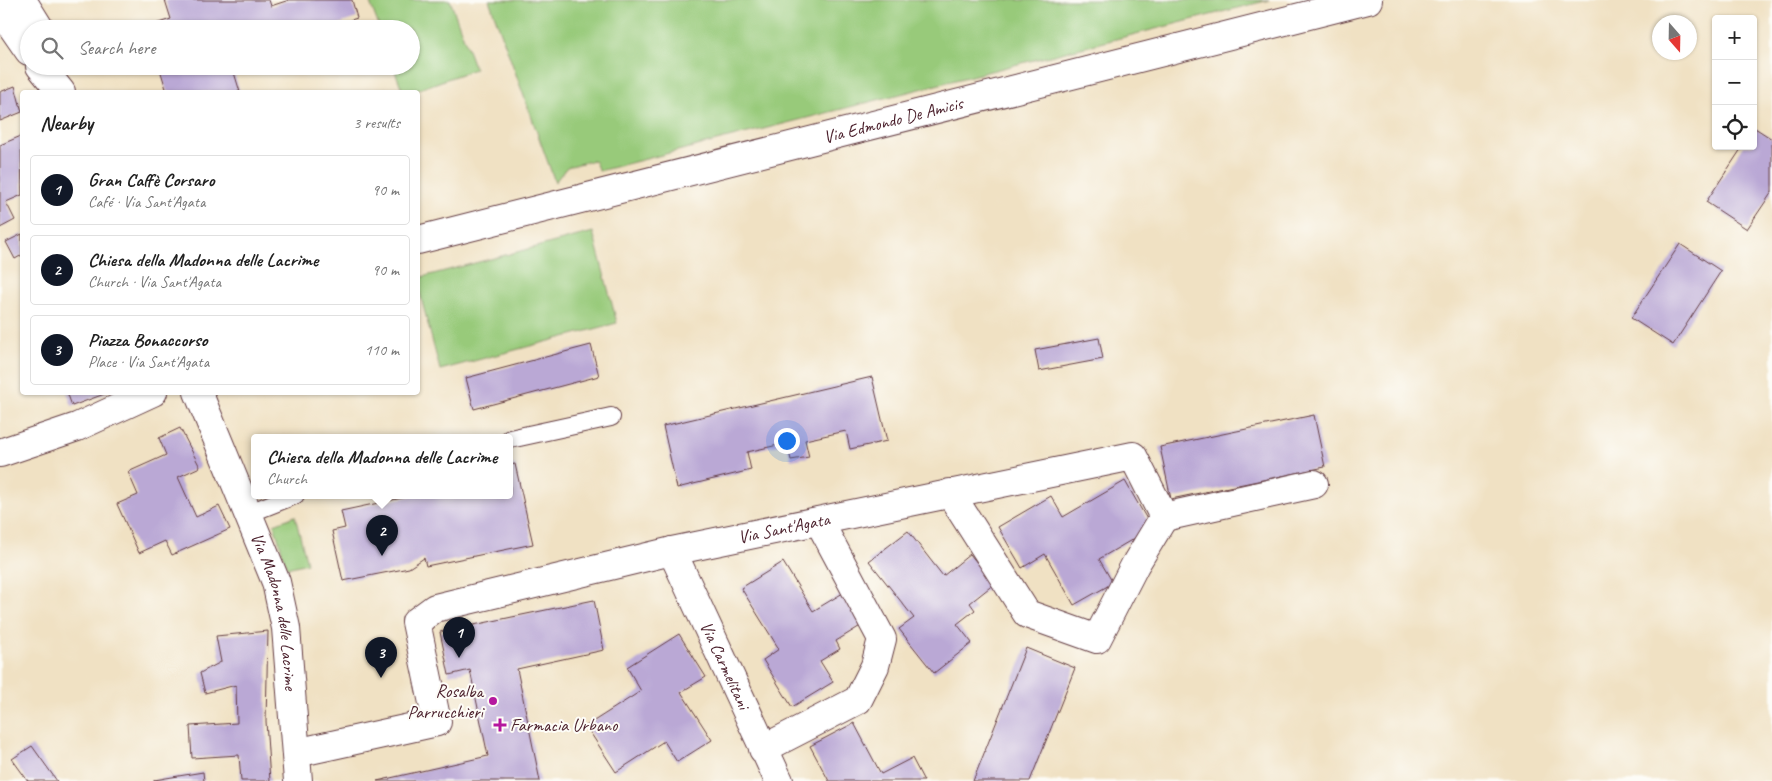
<!DOCTYPE html>
<html lang="en">
<head>
<meta charset="utf-8">
<style>
	:root { --surface:#fff; --page:#f6f6f6; --text:#222; --muted:#767676; --line:#e0e0e0; --accent:#111827 }
	body { margin:0; font-family:Caveat,sans-serif; background:var(--page); color:var(--text) }
	.controls { position:absolute; right:15px; top:15px; display:grid; overflow:hidden; border-radius:5px; box-shadow:0 1px 4px #0004 }
	.controls button { width:45px; height:45px; display:grid; place-items:center; padding:0; border:0; border-bottom:1px solid var(--line); background:var(--surface); color:var(--text); font:25px sans-serif }
	.compass { position:absolute; left:1652px; top:15px; width:45px; height:45px; border-radius:50%; background:var(--surface); box-shadow:0 1px 4px #0004; rotate:160deg }
	.you { position:absolute; left:786px; top:440px; width:18px; height:18px; margin:-12px; border:4px solid #fff; border-radius:50%; background:#1a73e8; box-shadow:0 0 0 8px #1a73e833 }
	.badge { display:grid; place-items:center; width:32px; height:32px; border-radius:50%; background:var(--accent); color:#fff; font-size:16px; font-weight:700 }
	.pin { position:absolute; translate:-50% -41px; filter:drop-shadow(0 1px 2px #0008) }
	.pin::after { content:''; position:absolute; top:26px; width:18px; height:15px; background:inherit; clip-path:polygon(0 0,100% 0,50% 100%) }
	.popup { position:absolute; left:251px; top:434px; width:262px; height:65px; box-sizing:border-box; display:grid; place-content:center; border-radius:5px; background:var(--surface); filter:drop-shadow(0 1px 4px #0005); font-size:16px; white-space:nowrap; color:var(--muted) }
	.popup b { font-size:19px; color:var(--text) }
	.popup::after { content:''; position:absolute; left:50%; top:100%; margin-left:-10px; border:10px solid transparent; border-top-color:var(--surface) }
	.list { margin:0; padding:0; list-style:none }
	h2 { display:flex; justify-content:space-between; align-items:center; height:65px; margin:0; padding:0 20px; font-size:21px }
	h2 small { font-size:16px; font-weight:400; color:var(--muted) }
	.list li { display:grid; grid-template-columns:32px 1fr auto; gap:15px; align-items:center; box-sizing:border-box; height:70px; margin:0 10px 10px; padding:0 10px; border:1px solid var(--line); border-radius:5px }
	.list b { display:block; font-size:19px; white-space:nowrap }
	.list p { margin:0; font-size:16px; white-space:nowrap; color:var(--muted) }
	.list em { font-size:16px; font-style:normal; color:var(--muted) }
	.icon { flex:none; width:28px; height:28px; fill:none; stroke:currentColor; stroke-width:2; stroke-linecap:round; stroke-linejoin:round }
	.map { position:relative; flex:none; width:1772px; height:781px; overflow:hidden }
	.search { position:absolute; background:var(--surface); box-shadow:0 1px 4px #0004; left:20px; top:20px; width:400px; height:55px; display:flex; align-items:center; gap:12px; box-sizing:border-box; padding:0 18px; border-radius:28px; color:var(--muted); font-size:19px }
	.panel { position:absolute; background:var(--surface); box-shadow:0 1px 4px #0004; left:20px; top:90px; width:400px; height:305px; border-radius:5px }
	.map>svg:first-child { display:block }
	.green { fill:#98ca7a; stroke:#717452 }
	.building { fill:#baa8d5 }
	.lines { fill:none; stroke-linecap:round; stroke-linejoin:round }
	.service-casing { stroke:#633c42; stroke-width:20 }
	.minor-casing { stroke:#633c42; stroke-width:30 }
	.secondary-casing { stroke:#633c42; stroke-width:30 }
	.service { stroke:#fff; stroke-width:18 }
	.minor { stroke:#fff; stroke-width:28 }
	.secondary { stroke:#fff; stroke-width:28 }
	.poi-dot { fill:#b5179e; stroke:#fdfcf7; stroke-width:2 }
	.labels { text-anchor:middle; stroke-width:4; stroke-linejoin:round; paint-order:stroke }
	.street-label { font-size:18px; fill:#4a1f2b; stroke:#fdfcf7 }
	.poi-label { font-size:18px; fill:#4a1f2b; stroke:#fdfcf7; text-anchor:end }
</style>
</head>
<body>
<div class="map">
<svg width="1772" height="781" viewBox="0 0 1772 781">
	<rect width="100%" height="100%" fill="#fdfcf7"/>
	<filter id="ink" filterUnits="userSpaceOnUse"><feTurbulence type="fractalNoise" baseFrequency=".02" numOctaves="2"/><feDisplacementMap in="SourceGraphic" scale="10" xChannelSelector="R" yChannelSelector="G"/><feConvolveMatrix kernelMatrix="1 2 1 2 8 2 1 2 1" color-interpolation-filters="sRGB"/></filter>
	<filter id="wash" filterUnits="userSpaceOnUse"><feTurbulence type="fractalNoise" baseFrequency=".0096" numOctaves="4" result="noise"/><feDisplacementMap in="SourceGraphic" scale="20" xChannelSelector="R" yChannelSelector="G"/><feGaussianBlur stdDeviation="1.12" result="paint"/><feColorMatrix in="noise" values="0 0 0 0 0 0 0 0 0 0 0 0 0 0 0 0 0 1.4 0 .05"/><feComposite in="paint" operator="in"/></filter>
	<g filter="url(#wash)">
		<rect width="100%" height="100%" fill="#f0e1c3"/>
		<g class="green">
			<polygon points="369,0 450,0 475,69 411,92 403,92 393,66 411,66 411,29 380,29"/>
			<polygon points="489,0 1269,0 599,171 594,160 567,167 555,182"/>
			<polygon points="593,232 617,323 440,370 418,286 418,278"/>
			<polygon points="295,516 307,563 287,568 274,524"/>
		</g>
		<g id="blocks">
			<g class="building">
				<polygon points="165,0 269,0 271,6 289,0 352,0 357,18 324,29 147,29 146,27 171,19"/>
				<polygon points="159,66 232,66 240,92 167,92"/>
				<polygon points="15,86 22,112 0,121 0,92"/>
				<polygon points="1755,128 1772,139 1772,192 1747,229 1706,202 1743,146 1753,146"/>
				<polygon points="21,136 22,195 6,202 15,220 0,228 0,145"/>
				<polygon points="22,234 22,255 15,259 6,242"/>
				<polygon points="1680,244 1721,271 1673,345 1631,318"/>
				<polygon points="1099,338 1103,359 1039,371 1035,350"/>
				<polygon points="591,345 599,376 474,409 466,378"/>
				<polygon points="872,377 887,441 850,449 846,431 805,440 809,457 791,460 787,443 747,452 751,470 677,488 663,426"/>
				<polygon points="67,392 107,392 107,393 72,406"/>
				<polygon points="1314,415 1325,467 1171,499 1160,447"/>
				<polygon points="180,428 200,467 178,477 196,517 219,506 230,529 172,555 165,541 139,553 117,504 138,495 128,472 166,455 159,438"/>
				<polygon points="515,464 533,544 426,566 424,558 409,568 343,581 332,531 345,528 341,511 416,495 510,495 510,465"/>
				<polygon points="1125,481 1152,528 1099,559 1113,583 1074,605 1045,554 1022,568 998,527 1051,496 1063,517"/>
				<polygon points="908,531 943,576 970,554 994,584 970,603 975,610 957,624 972,643 934,673 899,629 914,618 869,561"/>
				<polygon points="783,562 813,611 843,593 862,625 836,641 840,649 820,661 833,682 792,707 763,660 779,649 741,588"/>
				<polygon points="594,600 604,650 517,669 540,781 377,781 488,756 470,670 449,675 440,632"/>
				<polygon points="268,631 266,721 270,781 241,781 239,755 192,758 190,726 237,723 236,685 205,693 200,673 221,662 216,636"/>
				<polygon points="679,634 706,677 681,692 712,740 677,762 664,741 616,772 586,726 641,691 627,667"/>
				<polygon points="1026,648 1075,668 1030,781 973,781"/>
				<polygon points="854,723 881,774 912,758 924,781 829,781 810,746"/>
				<polygon points="32,746 57,781 28,781 12,759"/>
				<polygon points="203,772 204,781 154,781 154,780"/>
			</g>
		</g>
	</g>
	<g filter="url(#ink)">
		<use href="#blocks" fill-opacity="0" stroke="#633c42" stroke-width="1"/>
		<g class="lines">
			<defs>
				<g id="service">
					<polyline points="510,439 611,417"/>
					<polyline points="247,514 295,495"/>
				</g>
				<g id="minor">
					<path id="s1" d="M418 240 1368 0"/>
					<polyline points="0,453 77,427 153,392"/>
					<polyline points="950,493 1027,614 1097,639 1135,565 1164,517"/>
					<path id="s2" d="M672 551 779 781"/>
					<polyline points="763,749 858,700 875,666 882,639 819,521"/>
					<path id="s3" d="M296 753 437 722 416 622 435 608 672 551 1133 456 1164 517 1314 484"/>
				</g>
				<g id="secondary">
					<polyline points="22,0 40,29"/>
					<polyline points="0,9 29,51"/>
					<polyline points="40,66 61,92"/>
					<path id="s4" d="M198 392 276 582 286 628 298 781"/>
				</g>
			</defs>
			<use href="#service" class="service-casing"/>
			<use href="#minor" class="minor-casing"/>
			<use href="#secondary" class="secondary-casing"/>
			<use href="#service" class="service"/>
			<use href="#minor" class="minor"/>
			<use href="#secondary" class="secondary"/>
		</g>
	</g>
	<g class="poi-dot">
		<circle cx="493" cy="701" r="5"/>
		<path d="M497.5 717.5h5v5h5v5h-5v5h-5v-5h-5v-5h5z"/>
	</g>
	<g class="labels">
		<g class="street-label">
			<text dy="6" stroke="none"><textPath href="#s1" startOffset="490">Via Edmondo De Amicis</textPath></text>
			<text dy="6" stroke="none"><textPath href="#s3" startOffset="628">Via Sant'Agata</textPath></text>
			<text dy="6" stroke="none"><textPath href="#s4" startOffset="234">Via Madonna delle Lacrime</textPath></text>
			<text dy="6" stroke="none"><textPath href="#s2" startOffset="126">Via Carmelitani</textPath></text>
		</g>
		<g class="poi-label">
			<text x="483" y="697">Rosalba<tspan x="483" dy="21">Parrucchieri</tspan></text>
			<text x="510" y="731" text-anchor="start">Farmacia Urbano</text>
		</g>
	</g>
</svg>
<div class="controls">
<button>+</button>
<button>−</button>
<button><svg class="icon" aria-label="locate" viewBox="0 0 24 24"><circle cx="12" cy="12" r="6"/><path d="M12 2v4M12 18v4M2 12h4M18 12h4"/></svg></button>
</div>
<svg class="compass" viewBox="-18 -18 36 36"><path d="M0-13l5 13h-10z" fill="#e53935"/><path d="M0 13l5-13h-10z" fill="#767676"/></svg>
<div class="you"></div>
<div class="pin badge" style="left:459px;top:658px">1</div>
<div class="pin badge" style="left:382px;top:556px">2</div>
<div class="popup"><b>Chiesa della Madonna delle Lacrime</b>Church</div>
<div class="pin badge" style="left:381px;top:678px">3</div>
<div class="search"><svg class="icon" aria-label="search" viewBox="0 0 24 24"><circle cx="10" cy="10" r="6"/><path d="M15 15l6 6"/></svg>Search here</div>
<section class="panel">
<h2>Nearby<small>3 results</small></h2>
<ul class="list">
<li><span class="badge">1</span><div><b>Gran Caffè Corsaro</b><p>Café · Via Sant'Agata</p></div><em>90 m</em></li>
<li><span class="badge">2</span><div><b>Chiesa della Madonna delle Lacrime</b><p>Church · Via Sant'Agata</p></div><em>90 m</em></li>
<li><span class="badge">3</span><div><b>Piazza Bonaccorso</b><p>Place · Via Sant'Agata</p></div><em>110 m</em></li>
</ul>
</section>
</div>
</body>
</html>
